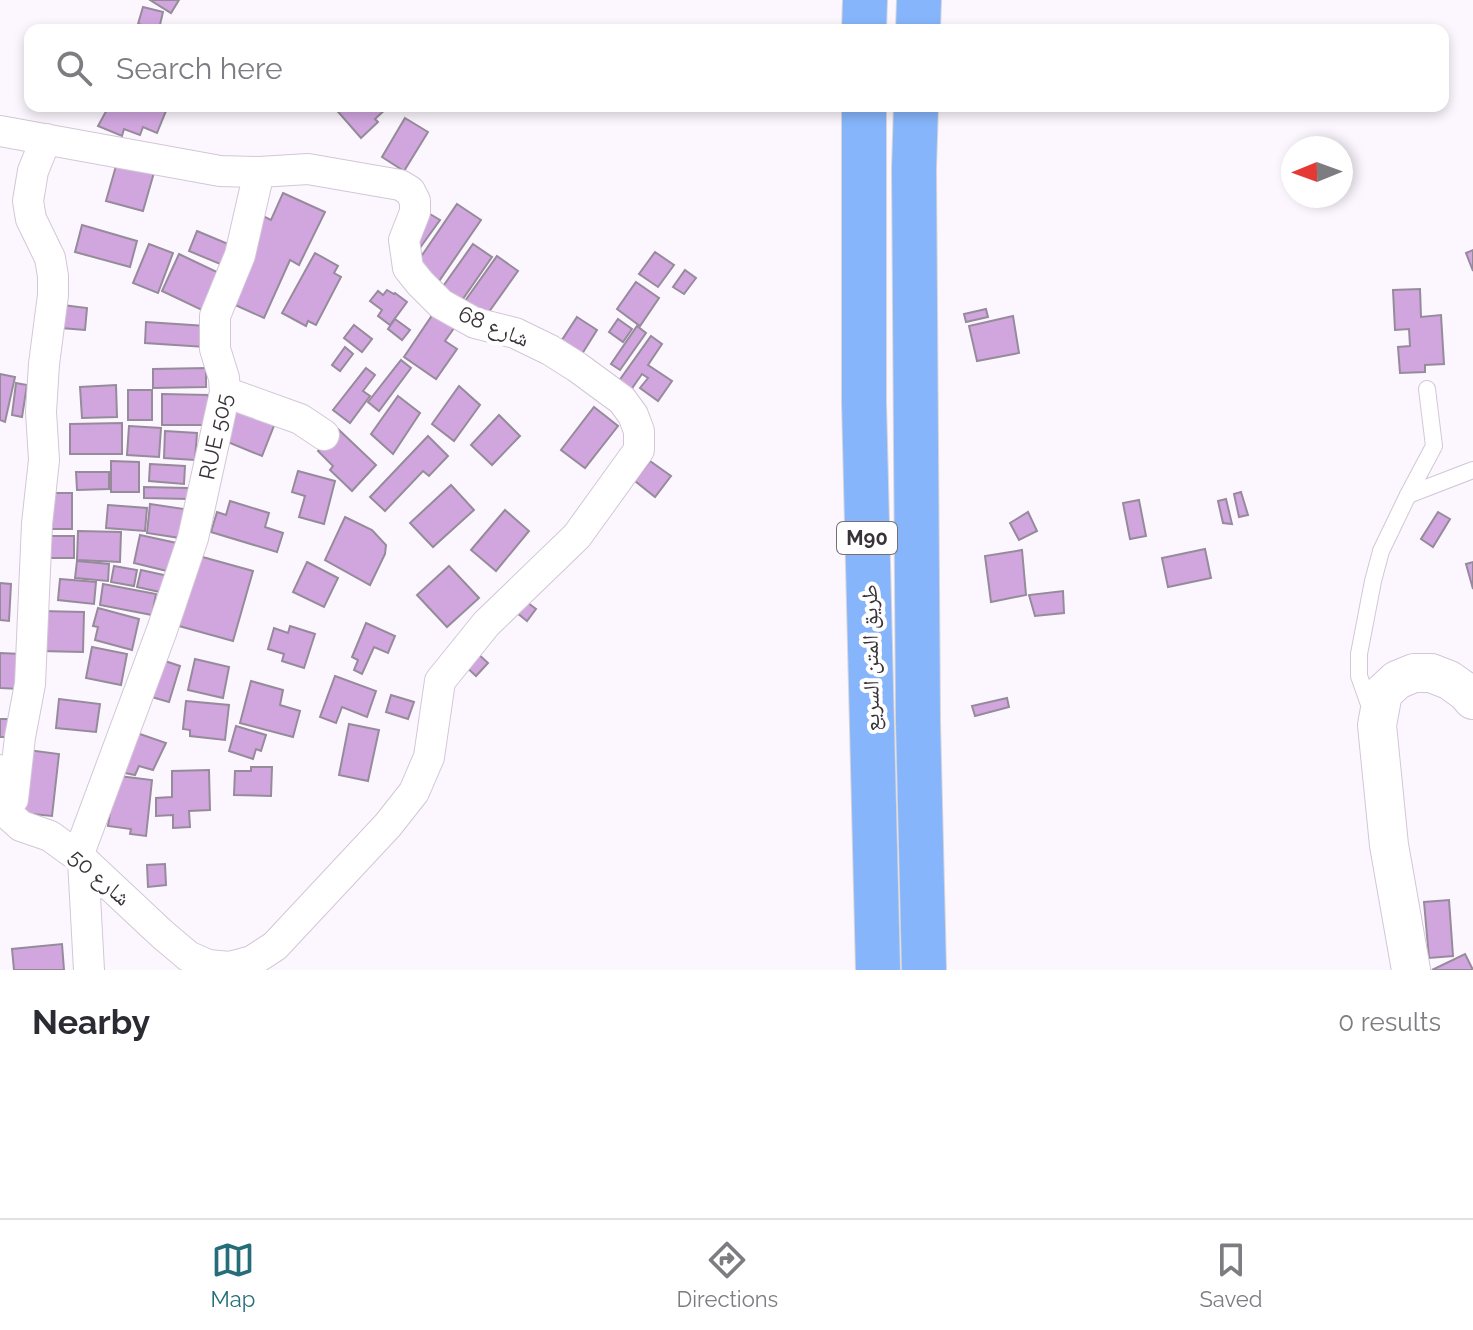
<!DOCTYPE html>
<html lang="en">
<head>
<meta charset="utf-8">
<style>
	:root { --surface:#fff; --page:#f7f7f7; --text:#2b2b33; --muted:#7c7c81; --line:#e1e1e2; --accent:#256e78 }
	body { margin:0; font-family:Raleway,"Noto Naskh Arabic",sans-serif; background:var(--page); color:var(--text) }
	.compass { position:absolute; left:1281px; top:136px; width:72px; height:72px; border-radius:50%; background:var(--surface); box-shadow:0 4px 12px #0003; rotate:269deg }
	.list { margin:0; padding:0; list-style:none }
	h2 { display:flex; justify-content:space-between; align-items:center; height:104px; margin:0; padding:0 32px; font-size:34px }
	h2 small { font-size:26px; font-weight:400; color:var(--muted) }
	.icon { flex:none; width:44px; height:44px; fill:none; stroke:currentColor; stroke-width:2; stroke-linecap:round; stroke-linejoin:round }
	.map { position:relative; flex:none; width:1473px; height:970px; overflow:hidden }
	.search { position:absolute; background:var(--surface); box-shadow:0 4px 12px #0003; left:24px; right:24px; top:24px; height:88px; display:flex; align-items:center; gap:20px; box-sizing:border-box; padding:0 28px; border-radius:16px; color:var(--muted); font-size:30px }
	.sheet { height:248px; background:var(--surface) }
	nav { display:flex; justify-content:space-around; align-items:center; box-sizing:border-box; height:112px; border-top:2px solid var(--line); background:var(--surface); font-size:22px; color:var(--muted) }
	nav a { display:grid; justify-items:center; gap:4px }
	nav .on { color:var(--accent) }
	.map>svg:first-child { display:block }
	.building { fill:#d1a6df; stroke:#968b9a; stroke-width:2 }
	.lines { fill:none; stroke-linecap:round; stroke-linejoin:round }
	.service-casing { stroke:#d3c6d7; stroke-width:18 }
	.minor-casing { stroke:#d3c6d7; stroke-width:32 }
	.tertiary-casing { stroke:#d3c6d7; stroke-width:40 }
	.motorway-casing { stroke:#d7d6d7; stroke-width:46 }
	.service { stroke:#fff; stroke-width:16 }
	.minor { stroke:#fff; stroke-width:30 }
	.tertiary { stroke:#fff; stroke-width:38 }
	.motorway { stroke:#86b5fb; stroke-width:44 }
	.labels { text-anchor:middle; stroke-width:8; stroke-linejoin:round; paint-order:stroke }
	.shield { fill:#fff; stroke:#747074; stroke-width:2 }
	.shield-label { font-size:20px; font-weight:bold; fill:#383339 }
	.street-label { font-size:22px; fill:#383339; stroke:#fff }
</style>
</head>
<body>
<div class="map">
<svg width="1473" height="970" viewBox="0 0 1473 970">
	<rect width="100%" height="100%" fill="#fcf7fe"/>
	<g class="building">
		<polygon points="150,0 179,0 171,13"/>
		<polygon points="143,7 163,12 159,29 138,24"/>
		<polygon points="109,106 168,106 157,133 143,127 140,135 124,129 122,136 98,126"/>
		<polygon points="333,106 389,106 375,119 378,122 361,138"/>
		<polygon points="405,118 428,132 404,171 382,157"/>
		<polygon points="118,159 155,169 143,211 106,201"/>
		<polygon points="283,193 325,212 299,265 290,260 264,318 224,300 263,216 271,220"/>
		<polygon points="457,204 481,220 435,287 412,270"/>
		<polygon points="430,214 440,220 417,252 408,246"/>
		<polygon points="82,225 137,241 130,267 75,252"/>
		<polygon points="197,231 233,246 225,266 189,251"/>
		<polygon points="149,244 173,253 158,293 133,283"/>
		<polygon points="473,244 492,257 458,306 439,292"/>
		<polygon points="1473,250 1473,271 1466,253"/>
		<polygon points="655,252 674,265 658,287 639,274"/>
		<polygon points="315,253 338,266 334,273 341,277 316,325 308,321 306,326 282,313"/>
		<polygon points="179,254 221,274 204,311 162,291"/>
		<polygon points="497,256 518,271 481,323 460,308"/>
		<polygon points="685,270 696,278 684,294 673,287"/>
		<polygon points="636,282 659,298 640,326 617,309"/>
		<polygon points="1420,289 1421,317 1441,315 1444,364 1425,365 1425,372 1400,373 1398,347 1410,346 1409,329 1395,330 1393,290"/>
		<polygon points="387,290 394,294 395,293 407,302 390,325 378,316 382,310 370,301 378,291 383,295"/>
		<polygon points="63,305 87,308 85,330 61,328"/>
		<polygon points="986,309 988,317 966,322 964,314"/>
		<polygon points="433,314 454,328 445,341 457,349 436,379 404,357"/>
		<polygon points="1013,316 1019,353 977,361 969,326"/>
		<polygon points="577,317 597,330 577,362 556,349"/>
		<polygon points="395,319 410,330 402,340 388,329"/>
		<polygon points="618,319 632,329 623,342 609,332"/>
		<polygon points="146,322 206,326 205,347 145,343"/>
		<polygon points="354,325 372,339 362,352 344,338"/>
		<polygon points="637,326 646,333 620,370 611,364"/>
		<polygon points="651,336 662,344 648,365 672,381 658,401 640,388 648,378 642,374 628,394 616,385"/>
		<polygon points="345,347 353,354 340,371 332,365"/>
		<polygon points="401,360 411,368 379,411 368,402"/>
		<polygon points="206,368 206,387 153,388 153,369"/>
		<polygon points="366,368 375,375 363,391 370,396 350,423 333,410"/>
		<polygon points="0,374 15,377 5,422 0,420"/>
		<polygon points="16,383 27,385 22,417 12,415"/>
		<polygon points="116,385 117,417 82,418 80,387"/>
		<polygon points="459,386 480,405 454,441 432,424"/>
		<rect x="128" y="390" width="24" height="30"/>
		<polygon points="162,394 208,395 208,425 162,425"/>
		<polygon points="398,396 420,413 393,454 371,434"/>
		<polygon points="233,400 277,418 262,456 218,438"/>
		<polygon points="594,407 618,426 585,468 561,450"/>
		<polygon points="499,415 520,436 492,465 471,445"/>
		<polygon points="122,423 122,454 70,454 70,424"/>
		<polygon points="129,426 161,428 159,457 127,455"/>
		<polygon points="338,429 376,465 352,491 330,470 333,466 318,451"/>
		<polygon points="165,431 197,433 195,460 164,458"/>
		<polygon points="428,436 448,456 429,476 423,471 385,511 370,497"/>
		<polygon points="111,461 139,462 139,492 111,492"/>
		<polygon points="650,461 671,476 655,497 635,481"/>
		<polygon points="150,464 185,466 184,484 149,481"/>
		<polygon points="298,471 335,481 324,524 299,517 305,496 292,492"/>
		<polygon points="76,472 109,472 109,489 77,490"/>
		<polygon points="451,485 474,510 433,547 410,523"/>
		<polygon points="144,487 188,488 188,499 144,498"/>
		<polygon points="1241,492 1248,515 1239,517 1234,494"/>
		<polygon points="47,493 72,493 72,529 48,529"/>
		<polygon points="1226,499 1232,524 1223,523 1218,501"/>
		<polygon points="1139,500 1146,536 1130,539 1123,503"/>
		<polygon points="230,501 269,513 265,527 283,533 277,552 211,532 217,512 226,515"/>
		<polygon points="150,504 184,509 180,538 147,533"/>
		<polygon points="108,505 147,508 145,531 106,528"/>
		<polygon points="505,510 529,531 496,571 471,550"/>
		<polygon points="1028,512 1037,531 1019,540 1010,523"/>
		<polygon points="1438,512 1450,519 1433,547 1421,539"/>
		<polygon points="345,517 372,530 386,545 385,554 370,585 325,560"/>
		<polygon points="78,531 121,532 120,562 77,560"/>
		<polygon points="140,535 177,543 171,572 134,563"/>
		<rect x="39" y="536" width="35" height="22"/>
		<polygon points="1205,549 1211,578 1168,587 1162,558"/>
		<polygon points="1022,550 1026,595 991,602 985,556"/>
		<polygon points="199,556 253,571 233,641 179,626"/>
		<polygon points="77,561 109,564 108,581 75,578"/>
		<polygon points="307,562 338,578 324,607 293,592"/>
		<polygon points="1473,562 1473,589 1466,564"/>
		<polygon points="114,566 137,570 134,586 111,582"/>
		<polygon points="449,566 479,598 447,627 417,595"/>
		<polygon points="141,570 173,577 169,594 137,587"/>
		<polygon points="60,579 96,582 94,604 58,600"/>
		<polygon points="0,583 11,584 9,621 0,620"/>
		<polygon points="103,584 156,594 152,615 100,605"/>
		<polygon points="1063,591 1064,613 1035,616 1029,595"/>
		<polygon points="520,597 536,609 527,621 511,608"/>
		<polygon points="98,608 139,619 132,650 95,640 98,627 93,626"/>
		<polygon points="40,611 84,612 83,652 40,651"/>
		<polygon points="366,623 395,636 388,653 374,647 362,674 354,670 358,660 352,657"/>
		<polygon points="290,626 315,634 304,668 282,661 284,654 268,649 274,628 288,633"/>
		<polygon points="92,647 127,654 121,685 86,678"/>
		<polygon points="475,651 488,663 476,676 463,664"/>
		<polygon points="0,653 21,654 20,689 0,688"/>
		<polygon points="156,658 180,666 169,702 145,695"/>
		<polygon points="195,659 229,667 223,698 188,690"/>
		<polygon points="335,676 376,691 367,717 342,707 336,723 320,717"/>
		<polygon points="251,681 283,690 280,705 300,711 293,737 240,723"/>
		<polygon points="391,695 414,702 408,719 386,712"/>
		<polygon points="1007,698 1009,707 975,716 972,706"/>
		<polygon points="59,699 100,704 96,732 56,728"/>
		<polygon points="186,701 229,705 225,740 190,736 190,730 183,729"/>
		<polygon points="0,719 9,719 8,737 0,737"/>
		<polygon points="349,724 379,730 368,781 339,775"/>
		<polygon points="236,726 266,735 261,751 256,749 253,759 229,751"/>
		<polygon points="137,733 166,743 153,770 139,766 135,775 120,772"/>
		<polygon points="20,749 59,754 52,816 13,812"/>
		<polygon points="251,767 272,767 271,796 234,795 235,771 251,771"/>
		<polygon points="209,770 210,810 189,811 190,827 173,828 173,815 156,816 156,798 172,797 172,771"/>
		<polygon points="119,776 152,780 146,836 130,834 131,829 108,826 112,798"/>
		<polygon points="165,864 166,885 148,887 147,865"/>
		<polygon points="1449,900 1453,956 1429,958 1424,902"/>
		<polygon points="62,944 64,970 14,970 12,949"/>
		<polygon points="1465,954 1473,970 1432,970"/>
	</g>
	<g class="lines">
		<defs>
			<g id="service">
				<polyline points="1408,495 1473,470"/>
				<polyline points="1371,710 1359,676 1359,654 1373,581 1381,551 1408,495 1434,446 1427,389"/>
			</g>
			<g id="minor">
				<polyline points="0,131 220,171 259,172 308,169 400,185 410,191 415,201 415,212 404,240 408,268 420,283 441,304 475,323 515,333 550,350 577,367 622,400 633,415 639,431 639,450 577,536 486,624 440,681 429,757 414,792 388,825 275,946 252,961 230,967 208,965 188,956 162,934 83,860 50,836 21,826 11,817 6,803 0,770"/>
				<polyline points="225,392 300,419 324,435"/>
				<polyline points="13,799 20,737 30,684 37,524 44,460 41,412 44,364 53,295 53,276 50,258 31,219 28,201 33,171 46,139"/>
				<path id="s1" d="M78 856 162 630 193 538 225 392 224 378 215 349V316L240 255 259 172"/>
				<polyline points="83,860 89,970"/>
			</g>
			<polyline id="tertiary" points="1411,970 1389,845 1377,725 1383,693 1397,680 1414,673 1431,673 1449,680 1466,692 1473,700"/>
			<g id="motorway">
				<polyline points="864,30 865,0"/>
				<polyline points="918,30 919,0"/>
				<polyline points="864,106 864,402 878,970"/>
				<polyline points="916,106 914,169 918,721 924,970"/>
			</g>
		</defs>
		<use href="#service" class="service-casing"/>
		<use href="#minor" class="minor-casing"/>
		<use href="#tertiary" class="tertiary-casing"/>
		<use href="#motorway" class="motorway-casing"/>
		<use href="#service" class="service"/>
		<use href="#minor" class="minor"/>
		<use href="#tertiary" class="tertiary"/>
		<use href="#motorway" class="motorway"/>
	</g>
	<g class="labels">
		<rect class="shield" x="837" y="522" width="60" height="32" rx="6"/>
		<g class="shield-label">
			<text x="867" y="545">M90</text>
		</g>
		<g class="street-label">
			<text transform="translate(494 326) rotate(22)" y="8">شارع 68</text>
			<text dy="8" stroke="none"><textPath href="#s1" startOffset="442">RUE 505</textPath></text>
			<text transform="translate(870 658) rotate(-91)" y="8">طريق المتن السريع</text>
			<text transform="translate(100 877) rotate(41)" y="8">شارع 50</text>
		</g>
	</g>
</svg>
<svg class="compass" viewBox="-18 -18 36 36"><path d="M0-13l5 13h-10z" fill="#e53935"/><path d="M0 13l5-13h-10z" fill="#7c7c81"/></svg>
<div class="search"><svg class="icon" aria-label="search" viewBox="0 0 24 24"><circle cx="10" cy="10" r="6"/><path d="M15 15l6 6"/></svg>Search here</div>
</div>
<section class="sheet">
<h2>Nearby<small>0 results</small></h2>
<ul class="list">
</ul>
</section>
<nav>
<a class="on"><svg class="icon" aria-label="map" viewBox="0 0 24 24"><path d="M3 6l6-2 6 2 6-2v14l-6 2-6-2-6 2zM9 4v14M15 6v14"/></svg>Map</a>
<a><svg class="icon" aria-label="directions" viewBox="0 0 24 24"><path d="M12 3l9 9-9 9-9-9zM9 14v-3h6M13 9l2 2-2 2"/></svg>Directions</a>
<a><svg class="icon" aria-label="saved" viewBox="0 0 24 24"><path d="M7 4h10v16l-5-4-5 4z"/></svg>Saved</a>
</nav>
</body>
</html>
